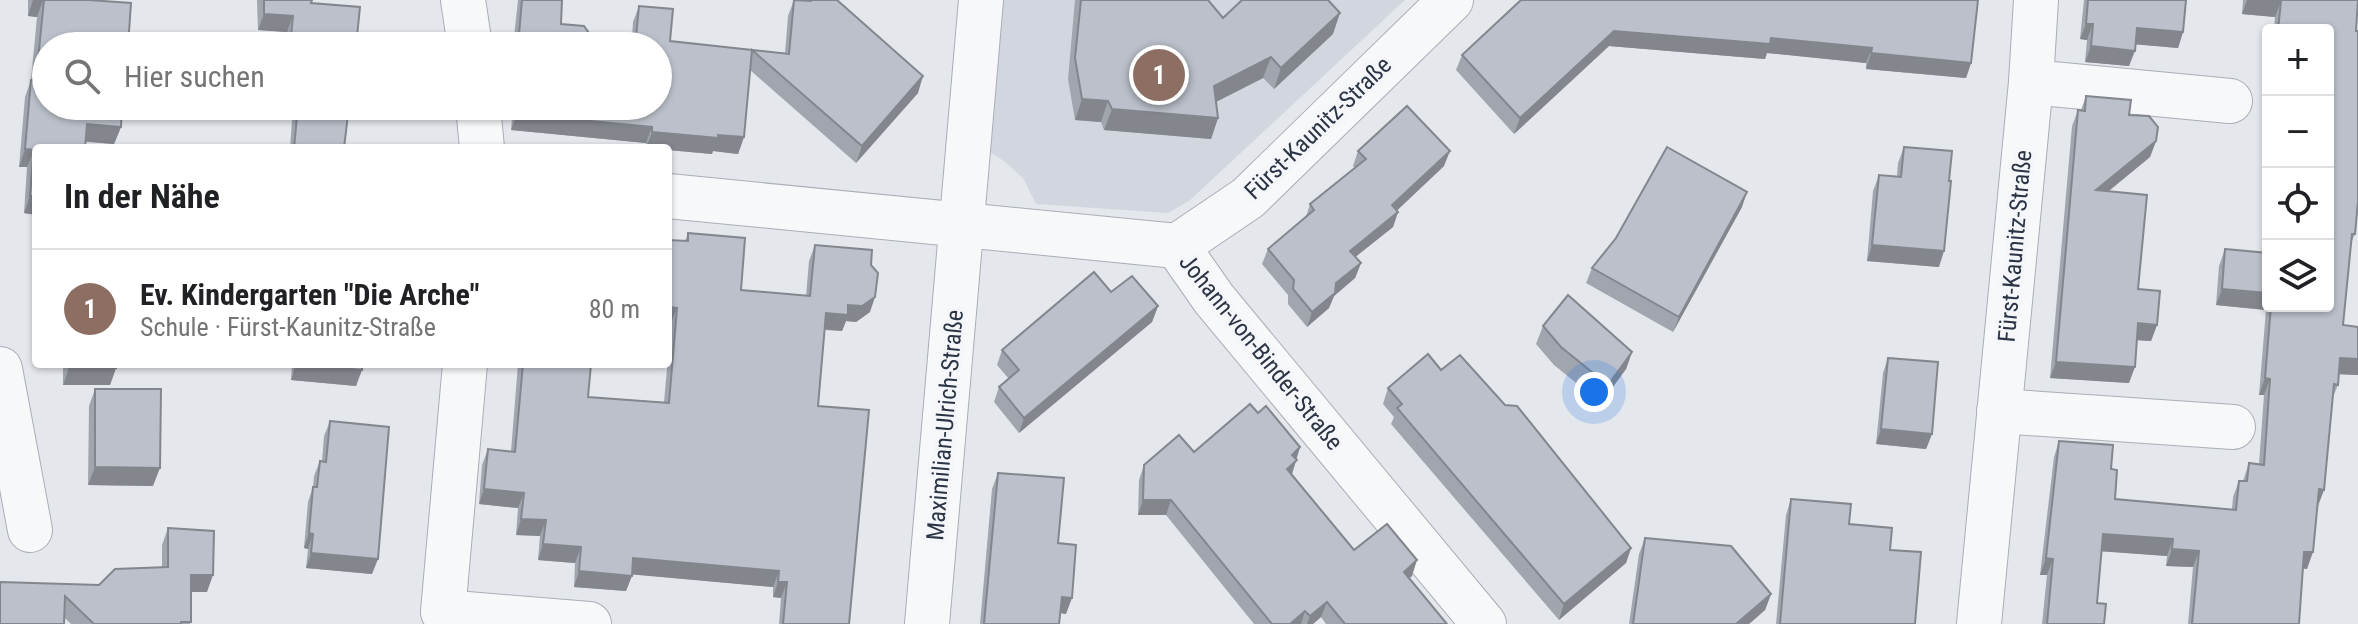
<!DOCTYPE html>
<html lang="de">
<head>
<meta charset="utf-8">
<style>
	:root { --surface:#fff; --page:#f2f2f2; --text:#202124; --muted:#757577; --line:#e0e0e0; --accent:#d1495b }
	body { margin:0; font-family:"Roboto Condensed",sans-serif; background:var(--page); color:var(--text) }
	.controls { position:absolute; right:24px; top:24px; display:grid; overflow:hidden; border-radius:8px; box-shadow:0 2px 6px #0004 }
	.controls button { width:72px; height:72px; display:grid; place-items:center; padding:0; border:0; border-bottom:2px solid var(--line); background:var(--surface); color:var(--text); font:40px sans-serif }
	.you { position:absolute; left:1594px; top:392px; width:28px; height:28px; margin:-20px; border:6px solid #fff; border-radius:50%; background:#1a73e8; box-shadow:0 0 0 12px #1a73e833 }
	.badge { display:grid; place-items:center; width:52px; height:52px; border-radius:50%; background:var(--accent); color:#fff; font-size:26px; font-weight:700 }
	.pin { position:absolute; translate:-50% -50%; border:4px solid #fff; box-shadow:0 2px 8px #0006 }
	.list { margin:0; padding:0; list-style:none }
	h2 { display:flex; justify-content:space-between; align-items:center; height:104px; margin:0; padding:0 32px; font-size:34px }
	h2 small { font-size:26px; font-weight:400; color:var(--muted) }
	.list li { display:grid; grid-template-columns:52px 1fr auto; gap:24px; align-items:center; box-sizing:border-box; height:120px; padding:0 32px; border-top:2px solid var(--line) }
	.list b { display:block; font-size:30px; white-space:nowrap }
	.list p { margin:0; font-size:26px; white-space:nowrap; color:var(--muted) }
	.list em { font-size:26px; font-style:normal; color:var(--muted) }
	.icon { flex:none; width:44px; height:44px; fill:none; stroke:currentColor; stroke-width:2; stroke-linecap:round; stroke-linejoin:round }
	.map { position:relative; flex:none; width:2358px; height:624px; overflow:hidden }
	.search { position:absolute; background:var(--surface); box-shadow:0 2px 6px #0004; left:32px; top:32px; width:640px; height:88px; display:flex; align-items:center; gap:20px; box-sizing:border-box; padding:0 28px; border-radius:44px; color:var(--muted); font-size:30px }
	.panel { position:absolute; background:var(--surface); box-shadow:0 2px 6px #0004; left:32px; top:144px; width:640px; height:224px; border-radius:8px }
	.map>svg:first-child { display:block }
	.built { fill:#d2d6de }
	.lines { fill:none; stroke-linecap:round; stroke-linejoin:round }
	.minor-casing { stroke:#a9aeb7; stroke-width:46 }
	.minor { stroke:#f7f8fa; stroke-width:44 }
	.wall { fill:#a1a5ae }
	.shaded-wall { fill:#83868d }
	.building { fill:#bbc0ca; stroke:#83868d; stroke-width:2 }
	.labels { text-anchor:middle; stroke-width:8; stroke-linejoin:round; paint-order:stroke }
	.street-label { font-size:24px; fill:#2b3445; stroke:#f4f6f9 }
</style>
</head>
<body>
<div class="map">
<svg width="2358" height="624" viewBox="0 0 2358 624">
	<rect width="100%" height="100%" fill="#e4e7ec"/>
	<polygon class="built" points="1000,0 1405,0 1189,201 1168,213 1036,204 1023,178 1004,161 988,151"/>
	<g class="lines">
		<defs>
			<g id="minor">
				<polyline points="463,0 470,46"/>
				<polyline points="2031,82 2230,101"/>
				<polyline points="478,106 482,148"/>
				<polyline points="668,196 1177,246 1214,299 1484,624"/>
				<polyline points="1177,246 1248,198 1451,0"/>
				<polyline points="465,364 443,612 589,624"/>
				<polyline points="0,369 30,530"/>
				<polyline points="1999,411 2233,427"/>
				<polyline points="927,624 981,0"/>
				<polyline points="1979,624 2031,82 2036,0"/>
			</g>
		</defs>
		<use href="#minor" class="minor-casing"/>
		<use href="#minor" class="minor"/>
	</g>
	<g class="wall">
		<polygon points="28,0 89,0 121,127 114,144 86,142 36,148 36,215 24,213 27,167 19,167 25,97 31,80 37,17 28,16"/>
		<polygon points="257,0 312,0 311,3 356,46 286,46 287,32 258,30"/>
		<polygon points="518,0 562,0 561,24 589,33 632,37 633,22 639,6 670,41 785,53 788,16 794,0 837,0 918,93 856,163 750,70 744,137 738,154 713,151 712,154 668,150 668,148 646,148 646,143 511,130 513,106 658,106 658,46 513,46"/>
		<polygon points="1075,0 1208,0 1223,18 1333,34 1274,89 1263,78 1216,102 1218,118 1211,139 1104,130 1101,122 1075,120 1068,79"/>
		<polygon points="1521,0 1971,63 1966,78 1866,69 1866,63 1767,53 1765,59 1609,46 1514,134 1456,70 1462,55"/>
		<polygon points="2084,0 2186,0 2183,32 2178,48 2136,44 2129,66 2085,62 2087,40 2080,39"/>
		<polygon points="2243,0 2358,0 2356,31 2358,31 2358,210 2356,215 2355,234 2351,243 2343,325 2358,327 2358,375 2338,374 2338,385 2332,399 2307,569 2303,568 2299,624 2188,624 2193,567 2166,566 2167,556 2102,551 2097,603 2104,624 2042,624 2047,575 2040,575 2054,457 2059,441 2111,469 2115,499 2232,509 2233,497 2239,481 2243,481 2249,463 2259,464 2264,395 2259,395 2266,310 2216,305 2219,266 2225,249 2267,253 2268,240 2268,306 2328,306 2328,30 2274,30 2275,17 2242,14"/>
		<polygon points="2086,96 2129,115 2156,141 2150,157 2109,191 2138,289 2157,325 2151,341 2137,340 2129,383 2050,378 2072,126 2078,110 2081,110"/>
		<polygon points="293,106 349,106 344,148 290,148"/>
		<polygon points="1904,147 1939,267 1867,261 1873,191 1879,175 1897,176 1898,163"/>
		<polygon points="1358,151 1444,166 1397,210 1398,212 1393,227 1355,257 1361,263 1355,278 1334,296 1329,308 1307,327 1288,304 1288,295 1262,264 1268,249 1306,217 1310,204 1355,168 1353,166"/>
		<polygon points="1742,207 1673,332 1586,283 1592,268"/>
		<polygon points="688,233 741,290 806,296 809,261 815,245 871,265 870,312 856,322 846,321 842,331 825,330 818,406 849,624 779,624 781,598 773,597 773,587 632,574 626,591 574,587 575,563 538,560 540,536 516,535 518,508 479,504 482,465 488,449 511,451 518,364 591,364 588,397 664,402 671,323 685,241"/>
		<polygon points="1111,292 1158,306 1152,322 1019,433 994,402 999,387 1009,379 997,365 1002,350"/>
		<polygon points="1543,326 1632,352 1626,369 1601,403 1554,365 1536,344"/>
		<polygon points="1888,358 1932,434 1926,449 1876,444 1883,373"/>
		<polygon points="63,364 116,364 116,368 110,385 63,385"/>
		<polygon points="292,364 362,364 356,386 291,380"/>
		<polygon points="1441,370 1631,548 1626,563 1559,620 1391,424 1394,417 1383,404 1388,388"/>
		<polygon points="95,389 153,486 88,485 89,406"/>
		<polygon points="1258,413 1300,447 1292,475 1354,550 1412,576 1409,578 1446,624 1326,624 1321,617 1313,624 1254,624 1166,515 1138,515 1139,480 1144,465 1194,452"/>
		<polygon points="330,421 372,574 306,568 308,549 304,548 308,502 313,487 314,476 320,461 322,461 324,436"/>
		<polygon points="998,473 1058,543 1066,614 1060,613 1059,624 980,624 992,489"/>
		<polygon points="1791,499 1849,524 1890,550 1915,624 1776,624 1786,515"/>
		<polygon points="168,528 207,592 191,592 190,624 71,624 65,618 0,582 99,585 162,567 162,545"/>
		<polygon points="1645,538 1771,594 1765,610 1749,624 1629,624 1639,554"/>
	</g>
	<g class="shaded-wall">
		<polygon points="33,0 43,0 37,17 28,16"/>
		<polygon points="2247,0 2272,0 2281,1 2275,17 2242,14"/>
		<polygon points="1340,13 1333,34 1274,89 1281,68"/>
		<polygon points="264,14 293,16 287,32 258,30"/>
		<polygon points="2086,24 2093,24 2087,40 2080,39"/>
		<polygon points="2137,28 2183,32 2178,48 2131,44"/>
		<polygon points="1614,31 1771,38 1872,48 1866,63 1767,53 1765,59 1609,46 1514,134 1520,118"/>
		<polygon points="2091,46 2135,51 2129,66 2085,62"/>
		<polygon points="1871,53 1971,63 1966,78 1866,69"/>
		<polygon points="1271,57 1263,78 1206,107 1214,86"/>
		<polygon points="923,76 918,93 856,163 862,146"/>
		<polygon points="1082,99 1108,101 1101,122 1075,120"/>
		<polygon points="1112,109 1218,118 1211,139 1104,130"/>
		<polygon points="517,114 652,127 646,143 511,130"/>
		<polygon points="87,124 121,127 114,144 81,141"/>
		<polygon points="652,132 718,135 744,137 738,154 713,151 712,154 668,150 668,148 646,148"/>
		<polygon points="2156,141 2150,157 2090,206 2096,190"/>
		<polygon points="25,149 34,150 27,167 19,167"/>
		<polygon points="1450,151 1444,166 1387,220 1392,205"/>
		<polygon points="1747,192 1742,207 1673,332 1679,317"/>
		<polygon points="30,196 36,196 36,215 24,213"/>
		<polygon points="1398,212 1393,227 1344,266 1350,251"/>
		<polygon points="1872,245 1944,251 1939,267 1867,261"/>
		<polygon points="1361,263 1355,278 1334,296 1329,308 1307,327 1312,312 1336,283"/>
		<polygon points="2222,289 2268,293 2268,304 2266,310 2216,305"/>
		<polygon points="875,297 870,312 856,322 846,321 842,331 821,329 826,313 848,305"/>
		<polygon points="1158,306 1152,322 1019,433 1024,418"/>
		<polygon points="668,307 677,308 671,323 668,323"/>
		<polygon points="2138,323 2157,325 2151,341 2133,340"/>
		<polygon points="1632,352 1626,369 1601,403 1608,385"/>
		<polygon points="2340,358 2358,359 2358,375 2334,374"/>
		<polygon points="2056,362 2135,367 2129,383 2050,378"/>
		<polygon points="296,364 362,370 356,386 291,380"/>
		<polygon points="69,368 116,368 110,385 63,385"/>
		<polygon points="2265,378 2270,379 2264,395 2259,395"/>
		<polygon points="1881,429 1932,434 1926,449 1876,444"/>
		<polygon points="1300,447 1291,476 1281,485 1292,455"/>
		<polygon points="95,467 160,468 153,486 88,485"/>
		<polygon points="484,489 524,493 518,508 479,504"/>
		<polygon points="2319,489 2324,490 2318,506"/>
		<polygon points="1143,500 1171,500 1166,515 1138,515"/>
		<polygon points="521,519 546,520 540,536 516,535"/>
		<polygon points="309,533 313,534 308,549 304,548"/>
		<polygon points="2103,534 2173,539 2167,556 2097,551"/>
		<polygon points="543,544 581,547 575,563 538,560"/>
		<polygon points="1631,548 1626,563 1559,620 1564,604"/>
		<polygon points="2172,549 2199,551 2193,567 2166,566"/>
		<polygon points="2304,552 2313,552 2307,569 2298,568"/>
		<polygon points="311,553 378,559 372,574 306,568"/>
		<polygon points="633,558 779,571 773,587 627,574"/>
		<polygon points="2046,558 2053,559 2047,575 2040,575"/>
		<polygon points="1417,560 1412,576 1398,587 1404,572"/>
		<polygon points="579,571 632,576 626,591 574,587"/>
		<polygon points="191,575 213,575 207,592 185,592"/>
		<polygon points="778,582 787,582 781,598 773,597"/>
		<polygon points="1771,594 1765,610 1749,624 1736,624"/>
		<polygon points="1062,597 1072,598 1066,614 1056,612"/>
		<polygon points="1327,602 1321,617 1313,624 1307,624 1310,616"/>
		<polygon points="1305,611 1301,624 1290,624"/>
	</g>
	<g class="building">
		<polygon points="44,0 89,0 131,3 128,46 46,46 46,106 122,106 121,127 87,124 85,148 36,148 36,196 30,196 34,150 25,149 31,80 36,80"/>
		<polygon points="264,0 312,0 311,3 360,7 356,46 290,46 293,16 264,14"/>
		<polygon points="522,0 562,0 561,24 584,26 589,33 636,37 639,6 673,9 670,41 789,54 794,0 811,1 811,0 837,0 923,76 862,146 752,50 744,137 718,135 718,138 652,132 652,127 517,114 517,106 658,106 658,46 518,46"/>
		<polygon points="1081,0 1208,0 1223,18 1242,0 1328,0 1340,13 1281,68 1271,57 1214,86 1218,118 1112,109 1108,101 1082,99 1075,58"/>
		<polygon points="1521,0 1978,0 1971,63 1871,53 1872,48 1771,38 1770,44 1614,31 1520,118 1462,55"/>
		<polygon points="2088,0 2186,0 2183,32 2137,28 2135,51 2091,46 2093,24 2086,24"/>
		<polygon points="2272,0 2358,0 2356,31 2358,31 2358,201 2355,234 2352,234 2343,325 2358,327 2358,359 2340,358 2338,385 2334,384 2324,490 2319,489 2313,552 2304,552 2299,624 2192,624 2199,551 2172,549 2173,539 2103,534 2097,603 2106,604 2104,624 2047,624 2053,559 2046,558 2059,441 2113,445 2111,469 2117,470 2115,499 2236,510 2239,481 2247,481 2249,463 2264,465 2270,379 2265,378 2271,306 2328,306 2328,30 2278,30 2281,1"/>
		<polygon points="2086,96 2131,100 2129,115 2149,116 2158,127 2156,141 2096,190 2147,195 2138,289 2160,291 2157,325 2138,323 2135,367 2056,362 2078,110 2085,111"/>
		<polygon points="298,106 349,106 344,148 294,148"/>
		<polygon points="1407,106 1450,151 1392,205 1398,212 1350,251 1361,263 1336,283 1335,293 1312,312 1293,289 1294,280 1268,249 1314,210 1310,204 1366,159 1358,151"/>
		<polygon points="1667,147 1747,192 1679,317 1592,268 1616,238"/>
		<polygon points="1904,147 1952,151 1949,181 1951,181 1944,251 1872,245 1879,175 1901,177"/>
		<polygon points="688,233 745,238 741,290 810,296 815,245 872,250 871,265 878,273 875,297 862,306 848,305 848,315 826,313 818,406 869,410 849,624 783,624 787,582 778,582 779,571 633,558 632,576 579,571 581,547 543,544 546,520 521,519 524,493 484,489 488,449 515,452 523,364 591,364 588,397 669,403 677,308 668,307 668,240 688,241"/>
		<polygon points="2225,249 2268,253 2268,293 2222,289"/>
		<polygon points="1094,272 1111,292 1132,276 1158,306 1024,418 999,387 1019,370 1002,350"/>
		<polygon points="1568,295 1632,352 1608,385 1561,347 1543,326"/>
		<polygon points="1428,354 1441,370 1460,355 1505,405 1517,406 1631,548 1564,604 1397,408 1402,404 1388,388"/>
		<polygon points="1888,358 1938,362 1932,434 1881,429"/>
		<rect x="69" y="364" width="47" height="4"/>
		<polygon points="301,364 362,364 362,370"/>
		<polygon points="95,389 161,389 160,468 95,467"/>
		<polygon points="1250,404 1258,413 1266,406 1300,447 1292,455 1297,460 1287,469 1354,550 1387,524 1417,560 1404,572 1447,624 1345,624 1327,602 1310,616 1305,611 1290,624 1272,624 1171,500 1143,500 1144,465 1179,435 1194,452"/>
		<polygon points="330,421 389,427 378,559 311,553 313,534 309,533 313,487 317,487 320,461 326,462"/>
		<polygon points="998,473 1064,478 1058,543 1076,545 1072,598 1062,597 1059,624 984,624"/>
		<polygon points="1791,499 1851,504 1849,524 1892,528 1890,550 1921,552 1915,624 1780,624"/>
		<polygon points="168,528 214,531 213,575 191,575 191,622 181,622 181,624 94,624 65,596 64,624 0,624 0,582 99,585 115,569 168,567"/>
		<polygon points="1645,538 1731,546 1771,594 1736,624 1633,624"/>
	</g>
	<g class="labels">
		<g class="street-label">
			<text transform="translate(1318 128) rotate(-44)" y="8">Fürst-Kaunitz-Straße</text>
			<text transform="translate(2015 246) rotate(-85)" y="8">Fürst-Kaunitz-Straße</text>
			<text transform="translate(1261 352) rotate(51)" y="8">Johann-von-Binder-Straße</text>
			<text transform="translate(945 425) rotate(-85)" y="8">Maximilian-Ulrich-Straße</text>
		</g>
	</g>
</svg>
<div class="controls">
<button>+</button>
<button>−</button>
<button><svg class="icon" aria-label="locate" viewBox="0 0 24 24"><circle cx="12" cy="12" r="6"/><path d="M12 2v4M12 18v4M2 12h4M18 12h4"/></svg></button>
<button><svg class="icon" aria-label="layers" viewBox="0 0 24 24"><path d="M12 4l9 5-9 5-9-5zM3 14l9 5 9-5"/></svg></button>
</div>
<div class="you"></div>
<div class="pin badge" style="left:1159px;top:75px;background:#8d6e63">1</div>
<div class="search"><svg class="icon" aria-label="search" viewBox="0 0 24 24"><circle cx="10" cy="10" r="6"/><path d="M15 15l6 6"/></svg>Hier suchen</div>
<section class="panel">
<h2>In der Nähe<small></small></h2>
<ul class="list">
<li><span class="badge" style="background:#8d6e63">1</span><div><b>Ev. Kindergarten &quot;Die Arche&quot;</b><p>Schule · Fürst-Kaunitz-Straße</p></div><em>80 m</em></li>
</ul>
</section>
</div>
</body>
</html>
